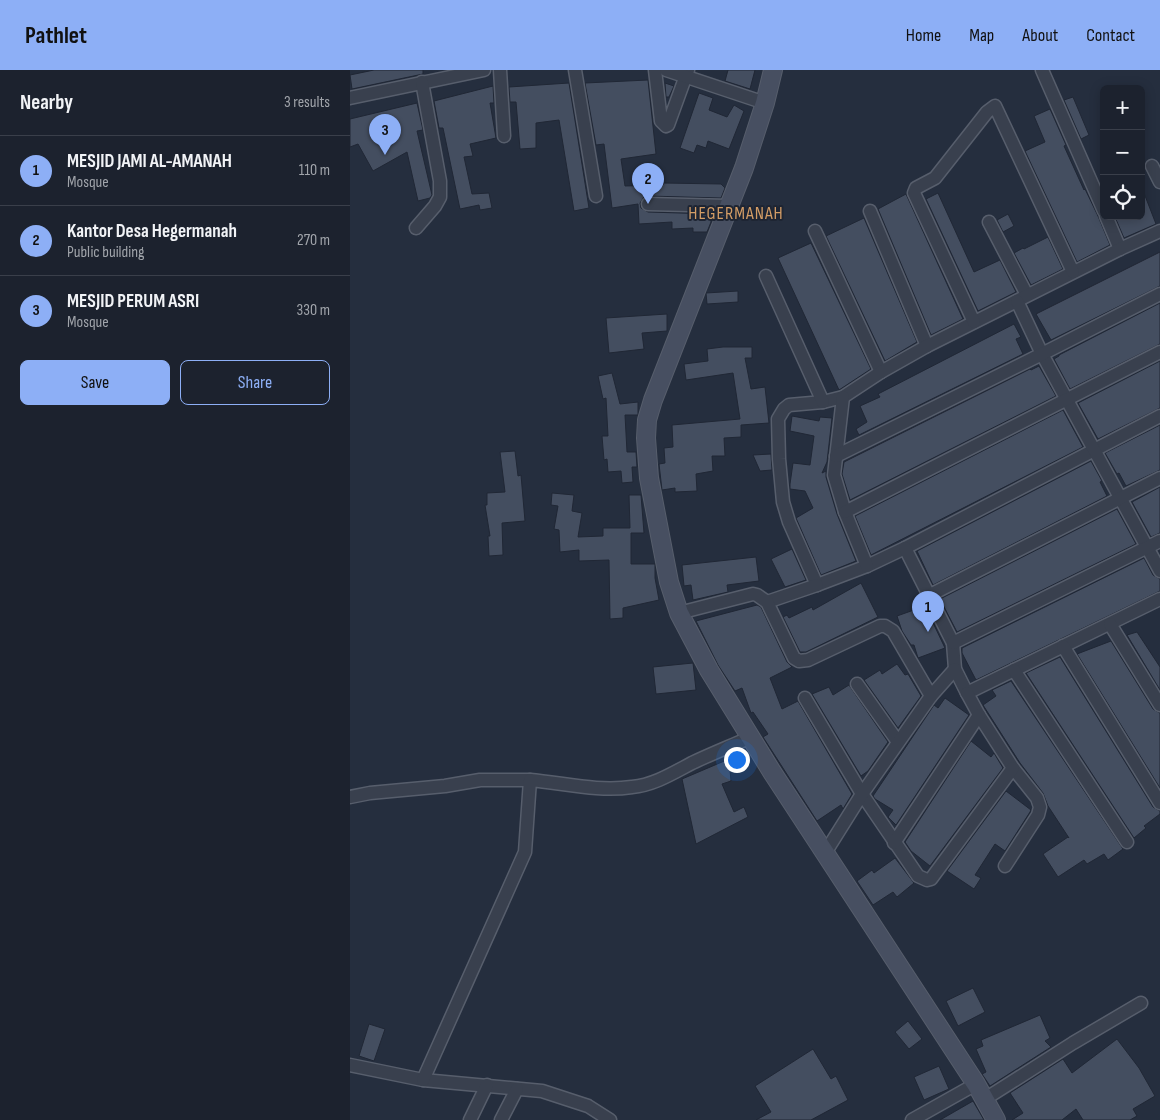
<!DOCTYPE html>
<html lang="en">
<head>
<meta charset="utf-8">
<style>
	:root { --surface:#1c222e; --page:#292f3a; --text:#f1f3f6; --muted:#a0a4aa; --line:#3a3f4a; --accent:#8daff6 }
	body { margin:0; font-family:"Sofia Sans Condensed",sans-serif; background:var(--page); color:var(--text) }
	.controls { position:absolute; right:15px; top:15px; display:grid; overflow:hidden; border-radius:8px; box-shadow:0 2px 12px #0003 }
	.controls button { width:45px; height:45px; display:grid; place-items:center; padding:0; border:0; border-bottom:1px solid var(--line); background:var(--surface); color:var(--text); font:25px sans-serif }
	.you { position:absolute; left:386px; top:689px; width:18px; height:18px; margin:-12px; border:4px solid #fff; border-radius:50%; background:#1a73e8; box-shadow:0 0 0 8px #1a73e833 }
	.badge { display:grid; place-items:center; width:32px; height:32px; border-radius:50%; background:var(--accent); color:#111; font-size:16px; font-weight:700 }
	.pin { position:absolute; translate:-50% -41px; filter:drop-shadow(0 1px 2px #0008) }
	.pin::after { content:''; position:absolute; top:26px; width:18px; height:15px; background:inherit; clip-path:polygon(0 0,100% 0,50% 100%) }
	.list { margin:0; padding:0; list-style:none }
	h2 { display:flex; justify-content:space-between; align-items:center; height:65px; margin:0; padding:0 20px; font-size:21px }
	h2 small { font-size:16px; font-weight:400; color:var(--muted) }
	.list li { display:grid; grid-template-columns:32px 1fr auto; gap:15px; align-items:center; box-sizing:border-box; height:70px; padding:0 20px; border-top:1px solid var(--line) }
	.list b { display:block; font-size:19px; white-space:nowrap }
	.list p { margin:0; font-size:16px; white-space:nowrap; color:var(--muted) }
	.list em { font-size:16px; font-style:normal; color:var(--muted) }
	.actions { display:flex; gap:10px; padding:15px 20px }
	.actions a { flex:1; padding:11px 0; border:1px solid var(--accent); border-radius:8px; text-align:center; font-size:18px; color:var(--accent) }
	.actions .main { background:var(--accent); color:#111 }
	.icon { flex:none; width:28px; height:28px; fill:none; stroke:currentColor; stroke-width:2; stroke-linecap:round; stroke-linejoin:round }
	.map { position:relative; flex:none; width:810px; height:1050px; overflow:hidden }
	header { display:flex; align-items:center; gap:30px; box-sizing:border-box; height:70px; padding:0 25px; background:var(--accent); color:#111 }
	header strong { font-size:24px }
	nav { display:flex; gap:28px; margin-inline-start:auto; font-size:18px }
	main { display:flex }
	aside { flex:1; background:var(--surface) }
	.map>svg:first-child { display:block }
	.building { fill:#444e60; stroke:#202735 }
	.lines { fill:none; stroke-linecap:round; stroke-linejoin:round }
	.street-casing { stroke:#575e6c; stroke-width:15 }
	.secondary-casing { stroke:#575e6c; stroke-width:20 }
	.street { stroke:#39404e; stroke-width:12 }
	.secondary { stroke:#474f61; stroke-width:18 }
	.labels { text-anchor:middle; stroke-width:4; stroke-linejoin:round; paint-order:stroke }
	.quarter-label { font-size:18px; letter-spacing:1px; fill:#d39d66; stroke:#1e2533 }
</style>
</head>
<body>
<header>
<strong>Pathlet</strong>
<nav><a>Home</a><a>Map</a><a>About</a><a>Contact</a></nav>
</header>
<main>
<aside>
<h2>Nearby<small>3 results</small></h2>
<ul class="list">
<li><span class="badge">1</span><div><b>MESJID JAMI AL-AMANAH</b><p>Mosque</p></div><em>110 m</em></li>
<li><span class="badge">2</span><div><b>Kantor Desa Hegermanah</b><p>Public building</p></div><em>270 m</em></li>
<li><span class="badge">3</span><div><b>MESJID PERUM ASRI</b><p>Mosque</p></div><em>330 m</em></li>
</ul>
<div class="actions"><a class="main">Save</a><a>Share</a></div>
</aside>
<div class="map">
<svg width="810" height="1050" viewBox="0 0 810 1050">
	<rect width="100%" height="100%" fill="#252e3e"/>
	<g class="building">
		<polygon points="24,0 73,0 73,4 2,19 0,5"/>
		<polygon points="378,0 405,0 400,19 375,11"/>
		<polygon points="298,10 306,84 271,89 275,116 313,115 313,113 371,114 375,118 371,128 298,126 294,127 290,133 291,138 298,142 361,144 361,152 357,162 343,162 343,158 322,159 322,152 289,154 288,134 262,138 254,74 246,75 235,13"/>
		<polygon points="219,13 239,138 224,141 209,50 186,53 186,78 170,79 166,32 160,32 159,17"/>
		<polygon points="315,13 324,16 319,27 316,27"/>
		<polygon points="143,16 144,33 140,33 146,68 120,74 123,86 114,87 122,124 139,123 142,138 130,140 129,135 110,139 93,58 89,58 84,31"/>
		<polygon points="349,23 363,28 359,40 377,47 384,35 394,41 379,79 358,71 356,78 347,75 344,83 330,78"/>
		<polygon points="723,27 739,65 731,69 714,30"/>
		<polygon points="67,33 73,60 67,61 82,125 80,128 68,131 57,82 23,101 8,74 0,77 0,49"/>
		<polygon points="700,39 716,75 714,76 734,120 735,119 748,146 760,175 727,192 675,81 695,72 684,46"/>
		<polygon points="792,118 806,154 774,168 765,147 791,146"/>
		<polygon points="588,123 624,202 650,190 666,222 628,241 576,129"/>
		<polygon points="556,124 613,249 581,265 528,139"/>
		<polygon points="658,144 664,156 653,162 647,150"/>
		<polygon points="514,148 567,272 535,291 476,166"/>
		<polygon points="698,167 713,199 681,215 664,183 673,178 674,179"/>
		<polygon points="461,173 521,299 489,320 428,188"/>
		<polygon points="810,182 810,216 701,270 686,244"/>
		<polygon points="388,221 388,232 357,234 356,223"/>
		<polygon points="810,233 810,274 720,319 704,289 709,286 709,285"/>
		<polygon points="317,244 317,261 292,263 294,279 259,283 256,248"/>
		<polygon points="664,254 671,267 666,269 673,284 509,365 506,359 517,352 510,336 530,327 528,324"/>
		<polygon points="373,277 402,277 402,288 395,288 401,319 415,317 419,353 391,355 391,367 374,368 375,386 362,386 363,401 346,404 347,421 325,422 325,418 312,420 309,394 315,393 314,378 323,377 322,355 390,349 383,303 336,310 334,294 358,291 357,279"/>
		<polygon points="810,291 810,338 748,369 728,333"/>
		<polygon points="689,296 706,326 500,430 492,404 494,392 680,299 681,300"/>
		<polygon points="262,303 270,334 288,332 288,345 275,345 277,382 286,382 287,397 282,397 283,412 272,413 271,401 258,402 257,389 254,390 252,366 258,366 256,328 253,329 248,306"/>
		<polygon points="713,340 733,377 521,485 505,446"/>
		<polygon points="442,346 469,351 470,347 482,348 477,392 472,403 476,401 476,407 487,444 506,491 471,505 446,448 463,438 455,421 440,419 440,414 443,393 460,395 464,366 440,361"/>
		<polygon points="810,355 810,400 776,416 769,403 767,404 755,383"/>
		<polygon points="165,381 168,406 171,405 175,451 152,453 153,485 139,486 138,466 140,466 135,435 137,435 137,423 155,422 150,382"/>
		<polygon points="421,384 422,400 410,401 403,385"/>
		<polygon points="741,391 752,411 750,412 757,426 583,515 567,481"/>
		<polygon points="810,417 810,463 801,467 782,432"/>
		<polygon points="202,423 224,425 222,441 232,443 228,467 253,466 253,458 280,458 279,425 291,425 294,463 281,463 281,494 305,494 305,508 309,530 273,538 273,548 260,549 259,490 229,491 229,480 210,482 209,460 204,459 208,436 201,435"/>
		<polygon points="767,439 786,474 607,562 590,529"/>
		<polygon points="442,479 456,510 435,517 421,489"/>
		<polygon points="406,487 409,511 377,515 378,522 343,530 341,515 334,516 332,495"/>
		<polygon points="794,488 803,505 810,509 810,521 626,610 612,583 612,578"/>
		<polygon points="511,513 528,547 456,582 450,582 433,547 437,545 439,548 462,537 463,540"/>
		<polygon points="407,535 411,537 437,592 442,597 420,608 432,639 448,631 502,724 493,739 491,735 467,751 413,667 418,664 403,642 401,643 392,618 385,621 368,595 346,551"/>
		<polygon points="575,536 595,578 568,588 564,575 561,575 552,561 547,546"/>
		<polygon points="787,562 810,597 810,620 777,565"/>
		<polygon points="761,571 803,639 810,643 810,718 727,584"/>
		<polygon points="710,587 803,737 810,741 810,744 794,756 796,758 784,768 676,603"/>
		<polygon points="343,593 346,620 306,624 303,597"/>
		<polygon points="547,594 555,605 558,604 571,626 548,658 514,610 530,600 532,604"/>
		<polygon points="661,611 773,779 758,790 754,784 737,794 734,790 708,807 693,784 718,767 719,768 698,736 693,723 670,693 633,635 646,626 642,620"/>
		<polygon points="499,615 538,672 518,701 511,706 462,624 479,617 483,625"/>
		<polygon points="595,628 619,645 546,755 538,747 543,740 525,729 523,726 584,635 588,638"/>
		<polygon points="621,671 641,687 644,683 653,698 580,796 561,781 555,772"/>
		<polygon points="379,689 381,711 372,714 384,742 394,737 398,747 346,774 332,709"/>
		<polygon points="656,721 681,740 680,742 655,781 645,774 625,805 631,808 624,819 597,801"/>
		<polygon points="545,788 564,813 547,827 543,822 523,835 507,811 522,800 524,803"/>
		<polygon points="623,918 635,942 608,956 596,931"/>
		<polygon points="690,945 700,968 695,971 701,977 640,1016 632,1004 636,1002 626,979 633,976 631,970"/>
		<polygon points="558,951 572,969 559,979 545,962"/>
		<polygon points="19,954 35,959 24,991 9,986"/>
		<polygon points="767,969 789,998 805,1026 783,1039 787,1046 780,1050 733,1050 726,1039 712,1050 662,1050 673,1043 660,1023 713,989 722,1003"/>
		<polygon points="463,979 481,1009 486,1006 498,1030 461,1050 406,1050 421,1042 405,1016"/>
		<polygon points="589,996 599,1019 574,1030 564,1007"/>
		<polygon points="623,1031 634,1050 590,1050"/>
	</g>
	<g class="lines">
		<defs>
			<g id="street">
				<polyline points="150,0 154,66"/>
				<polyline points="225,0 246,126"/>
				<polyline points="305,0 311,51 316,56 318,55 338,0"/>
				<polyline points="316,0 415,33"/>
				<polyline points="692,0 754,141"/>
				<polyline points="0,28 134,0"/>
				<polyline points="802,96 810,112"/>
				<polyline points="298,134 379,136"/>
				<polyline points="520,141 577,276"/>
				<polyline points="756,146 770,179"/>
				<polyline points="639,152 677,225"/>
				<polyline points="66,158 85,136 90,127 90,111 72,12"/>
				<polyline points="465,161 531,302"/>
				<polyline points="810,161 770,179 577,276 531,302 493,327 473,332 439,335 434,339 428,349 429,389 433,432 439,452 467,515 517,496 555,478 810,346"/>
				<polyline points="416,206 473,332"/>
				<polyline points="667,231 692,284 810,501"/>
				<polyline points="624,252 564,123 566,118 585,108 637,42 645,36 723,202"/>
				<polyline points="493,327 484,405 495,442 517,496"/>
				<polyline points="486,386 692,284 810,224"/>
				<polyline points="495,442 810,282"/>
				<polyline points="555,478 603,573 605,599 617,623 810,529"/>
				<polyline points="580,525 810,408"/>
				<polyline points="417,532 467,515"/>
				<polyline points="329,543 403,524 407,525 417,532 444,588 449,591 458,590 530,556 535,556 543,561 581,626"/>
				<polyline points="760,554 810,635"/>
				<polyline points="603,573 810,471"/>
				<polyline points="713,576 810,733"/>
				<polyline points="664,600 777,772"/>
				<polyline points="507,614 548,672"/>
				<polyline points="617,623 629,645 663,698 687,728 690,737 688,745 655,796"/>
				<polyline points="455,628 512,724 568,806 577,810 581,809 663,698"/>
				<polyline points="0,727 20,723 95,716 130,710 180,710"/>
				<polyline points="544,773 629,645"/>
				<polyline points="475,783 512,724 581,626 605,599"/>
				<polyline points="0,995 73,1010 192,1021 238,1036 260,1050"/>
				<path d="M73 1010 175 782 180 710C214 713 248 722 282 717 304 715 323 703 342 693 361 684 381 676 401 667"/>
				<polyline points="635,1029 723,973 791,933"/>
				<polyline points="120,1050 137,1015"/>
				<polyline points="151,1050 167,1019"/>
				<polyline points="562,1050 626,1014"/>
			</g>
			<polyline id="secondary" points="423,0 415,33 394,98 303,330 297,350 296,368 299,408 319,512 329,543 359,600 422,702 626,1014 646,1050"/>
		</defs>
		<use href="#street" class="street-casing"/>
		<use href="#secondary" class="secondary-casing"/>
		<use href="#street" class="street"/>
		<use href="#secondary" class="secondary"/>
	</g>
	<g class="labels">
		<g class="quarter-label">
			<text x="386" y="149">HEGERMANAH</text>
		</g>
	</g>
</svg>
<div class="controls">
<button>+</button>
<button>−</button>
<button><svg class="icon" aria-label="locate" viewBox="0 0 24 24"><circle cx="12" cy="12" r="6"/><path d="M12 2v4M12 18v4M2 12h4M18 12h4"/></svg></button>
</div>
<div class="you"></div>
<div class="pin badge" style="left:578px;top:562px">1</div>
<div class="pin badge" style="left:298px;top:134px">2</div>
<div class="pin badge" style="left:35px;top:85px">3</div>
</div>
</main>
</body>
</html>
